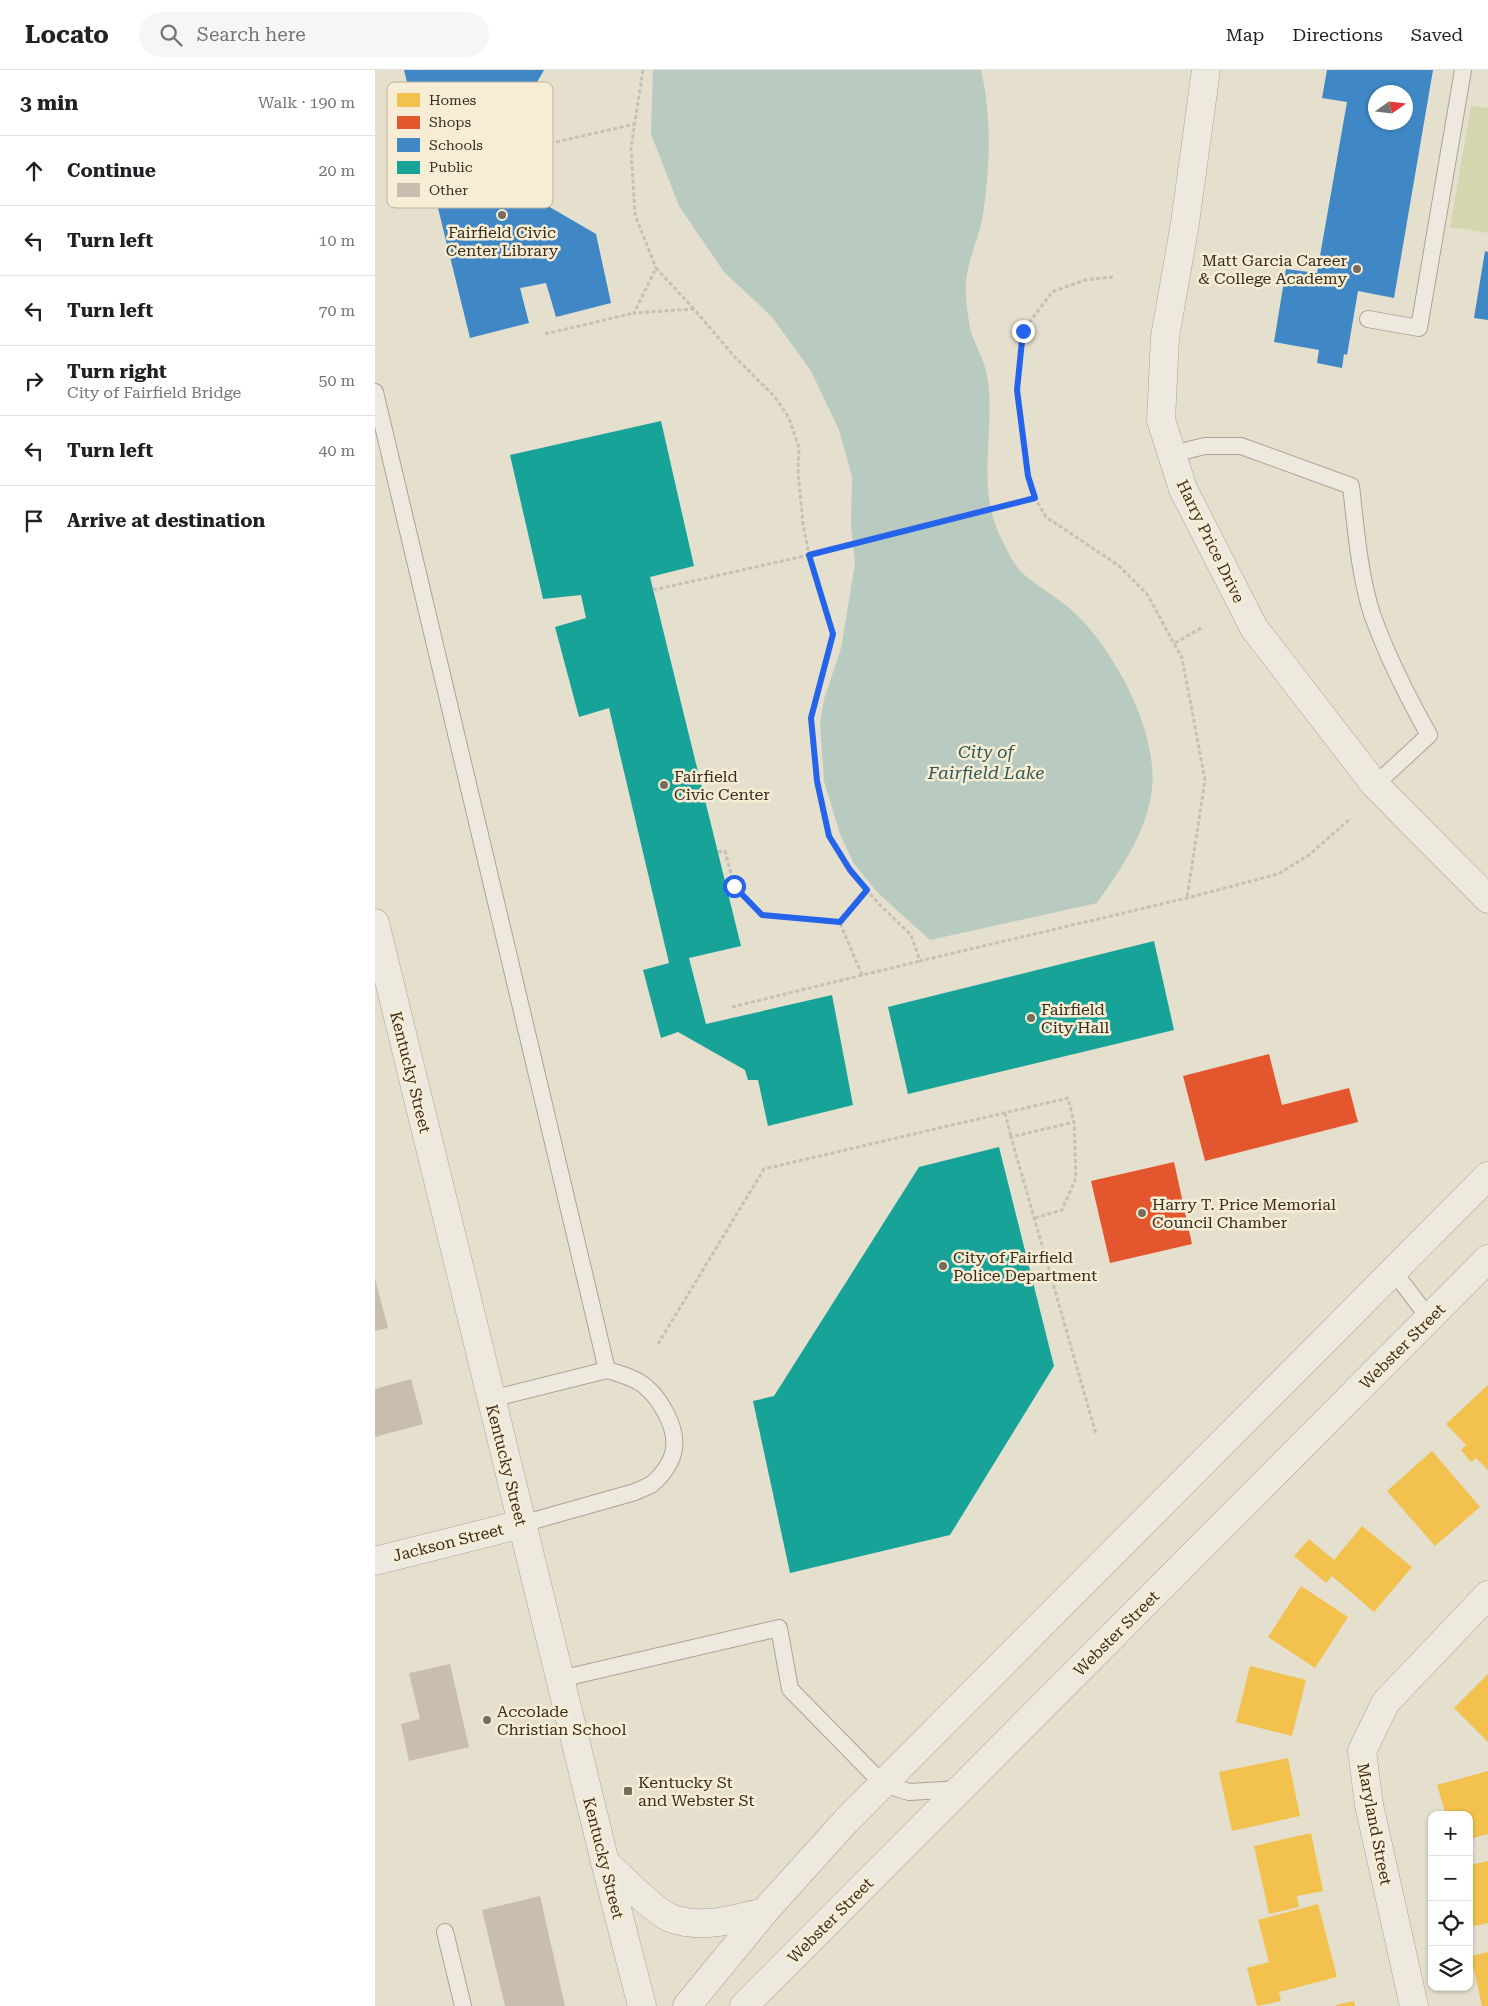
<!DOCTYPE html>
<html lang="en">
<head>
<meta charset="utf-8">
<style>
	:root { --surface:#fff; --page:#f6f6f6; --text:#202124; --muted:#757577; --line:#e0e0e0 }
	body { margin:0; font-family:"Roboto Serif",serif; background:var(--page); color:var(--text) }
	.controls { position:absolute; right:15px; bottom:15px; display:grid; overflow:hidden; border-radius:10px; box-shadow:0 1px 4px #0004 }
	.controls button { width:45px; height:45px; display:grid; place-items:center; padding:0; border:0; border-bottom:1px solid var(--line); background:var(--surface); color:var(--text); font:25px sans-serif }
	.compass { position:absolute; left:993px; top:15px; width:45px; height:45px; border-radius:50%; background:var(--surface); box-shadow:0 1px 4px #0004; rotate:76deg }
	.stop { position:absolute; width:15px; height:15px; margin:-11px; border:4px solid #2563eb; border-radius:50%; background:#fff }
	.stop.end { background:#2563eb; border-color:#fff; box-shadow:0 1px 5px #0008 }
	.list { margin:0; padding:0; list-style:none }
	h2 { display:flex; justify-content:space-between; align-items:center; height:65px; margin:0; padding:0 20px; font-size:21px }
	h2 small { font-size:16px; font-weight:400; color:var(--muted) }
	.list li { display:grid; grid-template-columns:32px 1fr auto; gap:15px; align-items:center; box-sizing:border-box; height:70px; padding:0 20px; border-top:1px solid var(--line) }
	.list b { display:block; font-size:19px; white-space:nowrap }
	.list p { margin:0; font-size:16px; white-space:nowrap; color:var(--muted) }
	.list em { font-size:16px; font-style:normal; color:var(--muted) }
	.icon { flex:none; width:28px; height:28px; fill:none; stroke:currentColor; stroke-width:2; stroke-linecap:round; stroke-linejoin:round }
	.map { position:relative; flex:none; width:1113px; height:1936px; overflow:hidden }
	header { display:flex; align-items:center; gap:30px; box-sizing:border-box; height:70px; padding:0 25px; background:var(--surface); border-bottom:1px solid var(--line) }
	header strong { font-size:24px }
	nav { display:flex; gap:28px; margin-inline-start:auto; font-size:18px }
	.search { width:350px; height:45px; background:var(--page); display:flex; align-items:center; gap:12px; box-sizing:border-box; padding:0 18px; border-radius:28px; color:var(--muted); font-size:19px }
	main { display:flex }
	aside { flex:1; background:var(--surface) }
	.map>svg:first-child { display:block }
	.green { fill:#d4d6b0 }
	.water { fill:#b9cbc0 }
	.homes { fill:#f2c14e }
	.shops { fill:#e4572e }
	.schools { fill:#3f88c5; fill-rule:evenodd }
	.public { fill:#17a398 }
	.building { fill:#c9bdaf }
	.lines { fill:none; stroke-linecap:round; stroke-linejoin:round }
	.service-casing { stroke:#aaa497; stroke-width:18 }
	.minor-casing { stroke:#aaa497; stroke-width:29 }
	.path { stroke:#c6c0b6; stroke-width:3; stroke-dasharray:4 2.5; stroke-linecap:butt }
	.service { stroke:#ede9df; stroke-width:16 }
	.minor { stroke:#ede9df; stroke-width:28 }
	.route { stroke:#2563eb; stroke-width:6 }
	.poi-dot { fill:#766b5c; stroke:#f6edd4; stroke-width:2 }
	.labels { text-anchor:middle; stroke-width:5; stroke-linejoin:round; paint-order:stroke }
	.poi-label { font-size:16px; fill:#3a2c1e; stroke:#f6edd4; text-anchor:start }
	.street-label { font-size:16px; fill:#3a2c1e; stroke:#f6edd4 }
	.water-label { font-size:18px; font-style:italic; fill:#2d5a58; stroke:#f6edd4 }
	.key { fill:#f6edd4; stroke:#beb39d; stroke-width:1 }
	.key-label { font-size:14px; fill:#3a2c1e }
</style>
</head>
<body>
<header>
<strong>Locato</strong>
<div class="search"><svg class="icon" aria-label="search" viewBox="0 0 24 24"><circle cx="10" cy="10" r="6"/><path d="M15 15l6 6"/></svg>Search here</div>
<nav><a>Map</a><a>Directions</a><a>Saved</a></nav>
</header>
<main>
<aside>
<h2>3 min<small>Walk · 190 m</small></h2>
<ul class="list">
<li><svg class="icon" aria-label="ahead" viewBox="0 0 24 24"><path d="M12 20V5M6 11l6-6 6 6"/></svg><div><b>Continue</b></div><em>20 m</em></li>
<li><svg class="icon" aria-label="left" viewBox="0 0 24 24"><path d="M17 20v-9H6M10 6l-5 5 5 5"/></svg><div><b>Turn left</b></div><em>10 m</em></li>
<li><svg class="icon" aria-label="left" viewBox="0 0 24 24"><path d="M17 20v-9H6M10 6l-5 5 5 5"/></svg><div><b>Turn left</b></div><em>70 m</em></li>
<li><svg class="icon" aria-label="right" viewBox="0 0 24 24"><path d="M7 20v-9h11M14 6l5 5-5 5"/></svg><div><b>Turn right</b><p>City of Fairfield Bridge</p></div><em>50 m</em></li>
<li><svg class="icon" aria-label="left" viewBox="0 0 24 24"><path d="M17 20v-9H6M10 6l-5 5 5 5"/></svg><div><b>Turn left</b></div><em>40 m</em></li>
<li><svg class="icon" aria-label="arrive" viewBox="0 0 24 24"><path d="M6 21V4h12l-3 4 3 4H6"/></svg><div><b>Arrive at destination</b></div></li>
</ul>
</aside>
<div class="map">
<svg width="1113" height="1936" viewBox="0 0 1113 1936">
	<rect width="100%" height="100%" fill="#e5dfce"/>
	<polygon class="green" points="1096,36 1113,38 1113,163 1075,157"/>
	<path class="water" d="M278 0H606C617 46 615 98 608 145 604 168 593 189 591 212 590 224 593 250 596 262 601 276 609 290 612 305 621 356 602 409 622 459 626 469 639 495 646 502 663 517 684 528 701 544 741 583 783 662 777 719 772 762 746 799 722 833L555 870 503 823 479 794 465 764 449 711 445 653 449 629 466 578 480 493 476 456 477 407 464 360 436 301 397 247 349 202 304 136 276 64Z"/>
	<g class="homes">
		<polygon points="1113,1315 1113,1400 1101,1388 1096,1392 1086,1380 1091,1375 1071,1354"/>
		<polygon points="1057,1381 1105,1437 1060,1476 1012,1421"/>
		<polygon points="987,1456 1037,1497 999,1542 957,1506 951,1513 919,1486 934,1469 959,1490"/>
		<polygon points="926,1516 973,1547 940,1598 893,1567"/>
		<polygon points="875,1596 931,1610 917,1666 861,1652"/>
		<polygon points="1113,1604 1113,1672 1079,1638"/>
		<polygon points="913,1688 925,1746 857,1761 844,1702"/>
		<polygon points="1113,1701 1113,1764 1094,1769 1094,1745 1071,1745 1062,1715"/>
		<polygon points="936,1763 948,1821 922,1826 924,1837 894,1844 879,1776"/>
		<polygon points="1113,1791 1113,1853 1099,1856 1094,1836 1094,1795"/>
		<polygon points="943,1834 962,1907 904,1922 906,1931 882,1936 872,1898 894,1892 883,1850"/>
		<polygon points="1113,1882 1113,1936 1107,1936 1096,1886"/>
		<polygon points="979,1931 980,1936 961,1936 961,1935"/>
	</g>
	<g class="shops">
		<polygon points="894,984 907,1035 974,1018 983,1052 830,1091 808,1006"/>
		<polygon points="799,1092 817,1174 735,1193 716,1111"/>
	</g>
	<g class="schools">
		<polygon points="29,0 169,0 135,59 149,122 221,164 236,233 181,247 171,213 145,218 154,253 95,268"/>
		<path d="M952 0H1058L1019 228 983 221 972 285 969 284 967 298 942 293 944 280 899 272 911 199 942 203 972 32 947 28ZM1001 22H1030V52H1001Z"/>
		<polygon points="1110,181 1113,182 1113,250 1099,248"/>
	</g>
	<g class="public">
		<polygon points="286,351 319,496 275,507 366,876 314,888 331,954 457,925 478,1035 393,1056 383,1010 373,1010 370,1000 303,962 286,968 268,900 294,893 234,638 204,647 180,557 211,548 206,525 168,529 135,385"/>
		<polygon points="779,871 799,960 533,1024 513,937"/>
		<polygon points="624,1077 679,1296 575,1465 415,1503 378,1331 399,1326 544,1097"/>
	</g>
	<g class="building">
		<polygon points="0,1209 13,1258 0,1261"/>
		<polygon points="36,1309 48,1354 0,1367 0,1319"/>
		<polygon points="75,1594 94,1677 34,1691 26,1654 45,1649 34,1603"/>
		<polygon points="165,1826 190,1936 130,1936 107,1840"/>
	</g>
	<g class="lines">
		<defs>
			<g id="service">
				<polyline points="993,249 1044,258 1088,0"/>
				<polyline points="0,322 232,1300"/>
				<path d="M797 384 830 376H866L976 416C981 459 984 503 997 544 1012 586 1032 626 1054 665L1000 715"/>
				<polyline points="1019,1202 1054,1248"/>
				<path d="M116 1329 232 1300C245 1304 261 1308 271 1317 286 1330 302 1358 299 1378 298 1391 287 1406 277 1414 273 1417 265 1419 260 1422L147 1454"/>
				<polyline points="185,1609 404,1558 415,1619 508,1714 534,1722 586,1719"/>
				<polyline points="70,1862 88,1936"/>
			</g>
			<g id="minor">
				<polyline points="831,0 810,153 790,267 786,350 808,419 879,558 1000,715 1113,829"/>
				<polyline points="0,853 230,1792 267,1936"/>
				<polyline points="0,1491 147,1454"/>
				<path d="M230 1792C245 1806 280 1843 298 1849 327 1859 361 1849 389 1842"/>
				<polyline points="312,1936 389,1842 471,1751 1113,1106"/>
				<polyline points="369,1936 1113,1189"/>
				<polyline points="1039,1936 994,1735 987,1681 1011,1632 1113,1525"/>
			</g>
		</defs>
		<use href="#service" class="service-casing"/>
		<use href="#minor" class="minor-casing"/>
		<g class="path">
			<polyline points="268,0 256,77 260,145 281,198"/>
			<polyline points="158,127 146,80 260,54"/>
			<polyline points="738,207 710,210 677,222 648,261 642,320 653,406 660,428 671,447 743,495 772,524 807,588 830,710 812,828"/>
			<polyline points="319,239 281,198 259,243 319,239 358,285 399,326 414,348 424,378 423,401 428,454 434,485 660,428"/>
			<polyline points="170,264 259,243"/>
			<polyline points="278,520 434,485 458,564 436,648 442,711 454,765 475,800 503,833 536,865 545,891 812,828 903,804 934,785 976,748"/>
			<polyline points="800,573 828,557"/>
			<polyline points="343,782 350,781 359,816 387,845 465,853"/>
			<polyline points="487,905 465,853 492,820"/>
			<polyline points="357,937 545,891"/>
			<polyline points="630,1043 636,1067"/>
			<polyline points="660,1148 687,1140 701,1108 699,1052 636,1067 721,1364"/>
			<polyline points="283,1274 389,1099 693,1028 699,1052"/>
		</g>
		<use href="#service" class="service"/>
		<use href="#minor" class="minor"/>
	</g>
	<g class="lines">
		<polyline class="route" points="359,816 387,845 465,852 492,820 475,800 454,766 442,711 436,648 458,564 434,485 660,428 653,406 642,320 648,261"/>
	</g>
	<g class="poi-dot">
		<circle cx="127" cy="145" r="5"/>
		<circle cx="982" cy="199" r="5"/>
		<circle cx="289" cy="715" r="5"/>
		<circle cx="656" cy="948" r="5"/>
		<circle cx="767" cy="1143" r="5"/>
		<circle cx="568" cy="1196" r="5"/>
		<circle cx="112" cy="1650" r="5"/>
		<rect x="248" y="1716" width="10" height="10" rx="2.5"/>
	</g>
	<g class="labels">
		<g class="poi-label">
			<text x="127" y="168" text-anchor="middle">Fairfield Civic<tspan x="127" dy="18">Center Library</tspan></text>
			<text x="972" y="196" text-anchor="end">Matt Garcia Career<tspan x="972" dy="18">&amp; College Academy</tspan></text>
			<text x="299" y="712">Fairfield<tspan x="299" dy="18">Civic Center</tspan></text>
			<text x="666" y="945">Fairfield<tspan x="666" dy="18">City Hall</tspan></text>
			<text x="777" y="1140">Harry T. Price Memorial<tspan x="777" dy="18">Council Chamber</tspan></text>
			<text x="578" y="1193">City of Fairfield<tspan x="578" dy="18">Police Department</tspan></text>
			<text x="122" y="1647">Accolade<tspan x="122" dy="18">Christian School</tspan></text>
			<text x="263" y="1718">Kentucky St<tspan x="263" dy="18">and Webster St</tspan></text>
		</g>
		<g class="street-label">
			<text transform="translate(836 471) rotate(64)" y="6">Harry Price Drive</text>
			<text transform="translate(36 1002) rotate(76)" y="6">Kentucky Street</text>
			<text transform="translate(1027 1276) rotate(-45)" y="6">Webster Street</text>
			<text transform="translate(132 1395) rotate(76)" y="6">Kentucky Street</text>
			<text transform="translate(73 1472) rotate(-14)" y="6">Jackson Street</text>
			<text transform="translate(741 1563) rotate(-45)" y="6">Webster Street</text>
			<text transform="translate(1000 1754) rotate(79)" y="6">Maryland Street</text>
			<text transform="translate(229 1788) rotate(76)" y="6">Kentucky Street</text>
			<text transform="translate(455 1850) rotate(-45)" y="6">Webster Street</text>
		</g>
		<g class="water-label">
			<text x="611" y="688">City of<tspan x="611" dy="21">Fairfield Lake</tspan></text>
		</g>
	</g>
	<rect x="12" y="12" width="166" height="126" rx="8" class="key"/>
	<rect x="22" y="23" width="23" height="14" fill="#f2c14e"/>
	<rect x="22" y="46" width="23" height="13" fill="#e4572e"/>
	<rect x="22" y="68" width="23" height="14" fill="#3f88c5"/>
	<rect x="22" y="91" width="23" height="13" fill="#17a398"/>
	<rect x="22" y="113" width="23" height="14" fill="#c9bdaf"/>
	<g class="key-label">
		<text x="54" y="35">Homes</text>
		<text x="54" y="57">Shops</text>
		<text x="54" y="80">Schools</text>
		<text x="54" y="102">Public</text>
		<text x="54" y="125">Other</text>
	</g>
</svg>
<div class="controls">
<button>+</button>
<button>−</button>
<button><svg class="icon" aria-label="locate" viewBox="0 0 24 24"><circle cx="12" cy="12" r="6"/><path d="M12 2v4M12 18v4M2 12h4M18 12h4"/></svg></button>
<button><svg class="icon" aria-label="layers" viewBox="0 0 24 24"><path d="M12 4l9 5-9 5-9-5zM3 14l9 5 9-5"/></svg></button>
</div>
<svg class="compass" viewBox="-18 -18 36 36"><path d="M0-13l5 13h-10z" fill="#e53935"/><path d="M0 13l5-13h-10z" fill="#757577"/></svg>
<div class="stop" style="left:359px;top:816px"></div>
<div class="stop end" style="left:648px;top:261px"></div>
</div>
</main>
</body>
</html>
